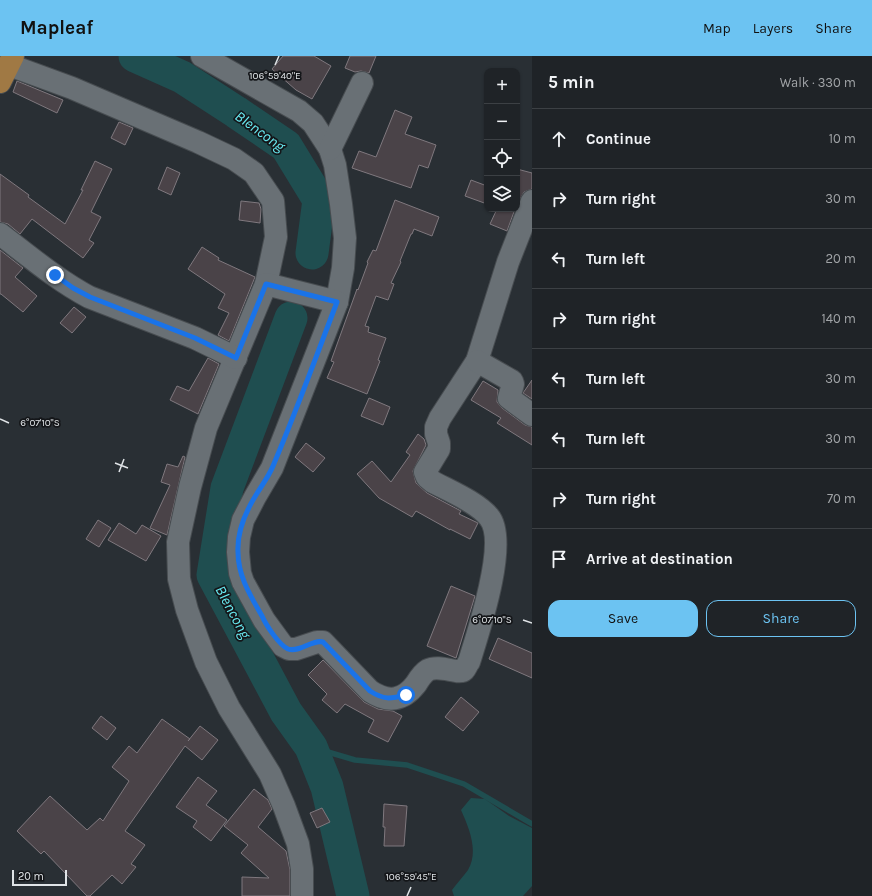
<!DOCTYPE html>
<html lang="en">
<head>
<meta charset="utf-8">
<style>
	:root { --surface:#1f2327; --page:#2c2f33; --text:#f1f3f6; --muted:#a1a4a7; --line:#3c4044; --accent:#6cc3f2 }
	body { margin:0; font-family:Karla,sans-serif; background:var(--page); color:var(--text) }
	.controls { position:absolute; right:12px; top:12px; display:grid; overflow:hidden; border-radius:8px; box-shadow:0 1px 3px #0004 }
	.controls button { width:36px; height:36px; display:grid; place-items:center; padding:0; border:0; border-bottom:1px solid var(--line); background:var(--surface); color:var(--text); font:20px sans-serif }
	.scale { position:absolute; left:12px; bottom:10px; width:55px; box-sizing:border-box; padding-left:4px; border:2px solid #e0e4e7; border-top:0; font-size:11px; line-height:14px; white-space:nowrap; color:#e0e4e7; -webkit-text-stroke:3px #141619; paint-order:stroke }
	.stop { position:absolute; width:12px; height:12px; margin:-9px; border:3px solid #1a73e8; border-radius:50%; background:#fff }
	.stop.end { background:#1a73e8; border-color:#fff; box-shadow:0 1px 4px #0008 }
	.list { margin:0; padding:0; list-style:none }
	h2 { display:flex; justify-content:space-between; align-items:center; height:52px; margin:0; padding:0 16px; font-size:17px }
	h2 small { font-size:13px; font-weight:400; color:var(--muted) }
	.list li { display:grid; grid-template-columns:26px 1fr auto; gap:12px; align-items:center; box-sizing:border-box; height:60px; padding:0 16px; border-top:1px solid var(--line) }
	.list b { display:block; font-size:15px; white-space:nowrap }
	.list em { font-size:13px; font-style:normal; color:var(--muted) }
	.actions { display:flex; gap:8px; padding:12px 16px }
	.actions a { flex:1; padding:9px 0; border:1px solid var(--accent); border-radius:12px; text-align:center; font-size:14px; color:var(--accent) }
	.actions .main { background:var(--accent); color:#111 }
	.icon { flex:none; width:22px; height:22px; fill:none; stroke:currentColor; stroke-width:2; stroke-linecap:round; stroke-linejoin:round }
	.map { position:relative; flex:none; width:532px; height:840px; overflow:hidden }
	header { display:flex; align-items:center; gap:24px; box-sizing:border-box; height:56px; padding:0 20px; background:var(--accent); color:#111 }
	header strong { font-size:19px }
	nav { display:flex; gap:22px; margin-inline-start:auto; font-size:14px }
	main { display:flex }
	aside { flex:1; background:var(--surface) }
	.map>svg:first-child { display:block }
	.water { fill:#1f4e50 }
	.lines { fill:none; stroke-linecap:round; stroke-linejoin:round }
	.stream { stroke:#1f4e50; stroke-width:5.5 }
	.river { stroke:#1f4e50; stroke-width:33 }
	.building { fill:#4a4348; stroke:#7f787e }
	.minor-casing { stroke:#474c50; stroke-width:24 }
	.major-casing { stroke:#474c50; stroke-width:24 }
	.minor { stroke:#697075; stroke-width:22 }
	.major { stroke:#a07944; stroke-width:22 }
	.route { stroke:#1a73e8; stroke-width:5 }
	.ticks { fill:none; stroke:#e0e4e7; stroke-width:1.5 }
	.labels { text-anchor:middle; stroke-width:3.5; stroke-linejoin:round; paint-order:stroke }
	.water-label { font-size:15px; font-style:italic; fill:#69ecf3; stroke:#141619 }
	.ticks-label { font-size:10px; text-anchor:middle; fill:#e0e4e7; stroke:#141619; stroke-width:3.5; stroke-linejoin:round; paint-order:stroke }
</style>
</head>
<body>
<header>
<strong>Mapleaf</strong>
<nav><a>Map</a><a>Layers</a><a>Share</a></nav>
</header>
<main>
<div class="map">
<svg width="532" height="840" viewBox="0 0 532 840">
	<rect width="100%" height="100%" fill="#292f34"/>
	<path class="water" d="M471 742 485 743 509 760 532 772V830L523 840H454L452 834C457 827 463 821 468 814 479 795 469 772 461 754Z"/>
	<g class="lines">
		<polyline class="stream" points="311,691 355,704 407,709 464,728 532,768"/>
		<g class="river">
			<polyline points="135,0 182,21 236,56 286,90 319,144 312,197"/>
			<polyline points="291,262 227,432 213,519 286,656 311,691 327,731 353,840"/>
		</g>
	</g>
	<g class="building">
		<polygon points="283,0 314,0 331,10 312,43 296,34 272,13"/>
		<polygon points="350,0 376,0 369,17 361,15 355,16 345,12"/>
		<polygon points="17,25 63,44 57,57 13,36"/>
		<polygon points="395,54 412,61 405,78 436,89 428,112 419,109 411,132 352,112 359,95 376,101"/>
		<polygon points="119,66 133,72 125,89 111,82"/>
		<polygon points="95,105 112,113 91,156 101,161 89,184 94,187 83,202 32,163 20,178 8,168 0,166 0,118 29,139 28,141 65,168 83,134 81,134"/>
		<polygon points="167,111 180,117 171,139 158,133"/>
		<polygon points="517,113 532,117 532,133 524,136 517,149"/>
		<polygon points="471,124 487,130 487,148 465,140"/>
		<polygon points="395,144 439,161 432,180 414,173 412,178 411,178 400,205 401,206 391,227 394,228 388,244 376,240 365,270 369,271 368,276 386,282 378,304 380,305 367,338 327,322 334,306 331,305 357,233 358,234 368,207 367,206 373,194 376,195"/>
		<polygon points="241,145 259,147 261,153 260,167 239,164"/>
		<polygon points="497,153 515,153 507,175 490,168"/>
		<polygon points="202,191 219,202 218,204 255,221 229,285 218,279 229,257 218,252 225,238 188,213"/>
		<polygon points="0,194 23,212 15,221 37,240 23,256 1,238 0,238"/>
		<polygon points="74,251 86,261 72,277 60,267"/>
		<polygon points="208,302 219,308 198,358 170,344 177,330 189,335"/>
		<polygon points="532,324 532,343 523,337"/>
		<polygon points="483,325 498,334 497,346 502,352 525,369 532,371 532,389 497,367 501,362 471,344"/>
		<polygon points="369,342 390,351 383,369 361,360"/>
		<polygon points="418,378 424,383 426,389 413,415 416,427 427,437 461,455 459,458 478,467 470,483 450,473 450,474 416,455 412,461 379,442 357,418 372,405 391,426 410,399 406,396"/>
		<polygon points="306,387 325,402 313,416 295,401"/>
		<polygon points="183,400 185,401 167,479 150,472 170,429 161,426 167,408 178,411"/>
		<polygon points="98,464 111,472 99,491 86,483"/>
		<polygon points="119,467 136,478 142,469 161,480 146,505 108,484"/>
		<polygon points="451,530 475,540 456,602 427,590"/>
		<polygon points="498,582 532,597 532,622 489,603"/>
		<polygon points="323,604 364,646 378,653 393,655 402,660 388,686 368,676 374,664 345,648 337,657 322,644 327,638 308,619"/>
		<polygon points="461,641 479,656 463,675 445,661"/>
		<polygon points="101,660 116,672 107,684 92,672"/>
		<polygon points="162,663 190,683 188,685 200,670 218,684 202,704 185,690 125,775 145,789 131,808 136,811 122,828 112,819 90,840 87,840 44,795 41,798 17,775 50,740 87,774 100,762 103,765 129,725 112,711 129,690 137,697"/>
		<polygon points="198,721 217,735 206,749 227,764 211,785 193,771 197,765 176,751"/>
		<polygon points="254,733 268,744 272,753 258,771 286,795 290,814 290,840 242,840 242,821 269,822 241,797 248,789 224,770"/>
		<polygon points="384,748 407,750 404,790 384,790 385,771 383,771"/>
		<polygon points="322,752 330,766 317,772 310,757"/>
	</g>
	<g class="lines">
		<defs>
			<g id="minor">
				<path d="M202 0 299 55 313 67 330 93 335 109 341 148 345 182 343 212 337 246 272 412 255 441 243 464 239 481 238 496 240 517 243 526 264 564 283 590 289 593H296L317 586H323L370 635C388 647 403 645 416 628 419 623 423 617 428 614 440 608 459 619 464 614 466 612 467 608 469 606 478 577 509 485 489 461 478 447 450 435 433 426L427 421 425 416 439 393V387L436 378V371L440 362 477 305 508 206 532 145"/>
				<polyline points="9,9 72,32 198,86 234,103 254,117 273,145 276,181 266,228 206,372 190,431 178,486 179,523 187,554 206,606 229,652 270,718 284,750 298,788 302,813 302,840"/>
				<polyline points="330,93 362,27"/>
				<path d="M0 178C29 200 57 224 89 241L195 282 236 302"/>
				<polyline points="266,228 337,246"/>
				<polyline points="477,305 512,325 513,328 509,342 532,359"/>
			</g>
			<polyline id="major" points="0,26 13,0"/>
		</defs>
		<use href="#minor" class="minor-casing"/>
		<use href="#major" class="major-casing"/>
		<use href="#minor" class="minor"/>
		<use href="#major" class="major"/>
	</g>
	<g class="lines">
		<path class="route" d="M55 219 73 232 90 241 195 282 236 302 266 228 337 246C316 301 296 356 273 410 269 420 262 429 256 439 246 455 237 476 238 496 238 520 250 539 262 560 266 569 279 589 288 593 300 597 312 583 323 586L370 635C384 644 390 643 406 639"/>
	</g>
	<path class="ticks" d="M275 9 279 0M0 363 9 367M115 407 128 412M119 416 124 403M523 564 532 567M407 840 411 831"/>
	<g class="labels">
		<g class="water-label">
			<text transform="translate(260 75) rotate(36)" y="5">Blencong</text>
			<text transform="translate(233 556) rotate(62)" y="5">Blencong</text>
		</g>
	</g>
	<g class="ticks-label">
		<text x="275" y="23">106°59'40"E</text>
		<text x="40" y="370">6°07'10"S</text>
		<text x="492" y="567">6°07'10"S</text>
		<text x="411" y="824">106°59'45"E</text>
	</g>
</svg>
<div class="controls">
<button>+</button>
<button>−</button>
<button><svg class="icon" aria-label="locate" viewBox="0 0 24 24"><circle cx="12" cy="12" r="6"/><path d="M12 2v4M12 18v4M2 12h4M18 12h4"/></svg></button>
<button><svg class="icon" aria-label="layers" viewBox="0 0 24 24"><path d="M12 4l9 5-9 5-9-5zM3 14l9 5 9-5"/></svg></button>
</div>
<div class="scale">20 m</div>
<div class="stop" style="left:406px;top:639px"></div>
<div class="stop end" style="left:55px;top:219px"></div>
</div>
<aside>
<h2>5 min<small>Walk · 330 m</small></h2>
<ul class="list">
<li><svg class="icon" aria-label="ahead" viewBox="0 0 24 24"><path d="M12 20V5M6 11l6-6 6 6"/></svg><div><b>Continue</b></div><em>10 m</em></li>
<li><svg class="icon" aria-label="right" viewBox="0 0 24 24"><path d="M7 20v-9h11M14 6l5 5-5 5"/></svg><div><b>Turn right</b></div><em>30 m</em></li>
<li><svg class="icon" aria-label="left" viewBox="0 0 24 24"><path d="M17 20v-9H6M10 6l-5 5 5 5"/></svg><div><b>Turn left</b></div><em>20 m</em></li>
<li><svg class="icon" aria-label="right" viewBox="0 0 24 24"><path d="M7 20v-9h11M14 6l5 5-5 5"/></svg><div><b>Turn right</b></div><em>140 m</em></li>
<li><svg class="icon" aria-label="left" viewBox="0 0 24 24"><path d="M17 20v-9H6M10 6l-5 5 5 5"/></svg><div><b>Turn left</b></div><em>30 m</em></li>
<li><svg class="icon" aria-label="left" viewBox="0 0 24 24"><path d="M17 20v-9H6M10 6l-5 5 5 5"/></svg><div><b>Turn left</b></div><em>30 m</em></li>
<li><svg class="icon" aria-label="right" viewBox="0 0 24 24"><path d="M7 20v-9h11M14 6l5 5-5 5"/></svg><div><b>Turn right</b></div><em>70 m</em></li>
<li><svg class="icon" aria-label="arrive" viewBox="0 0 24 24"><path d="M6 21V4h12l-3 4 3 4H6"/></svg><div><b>Arrive at destination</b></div></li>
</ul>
<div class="actions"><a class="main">Save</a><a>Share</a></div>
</aside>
</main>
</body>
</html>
